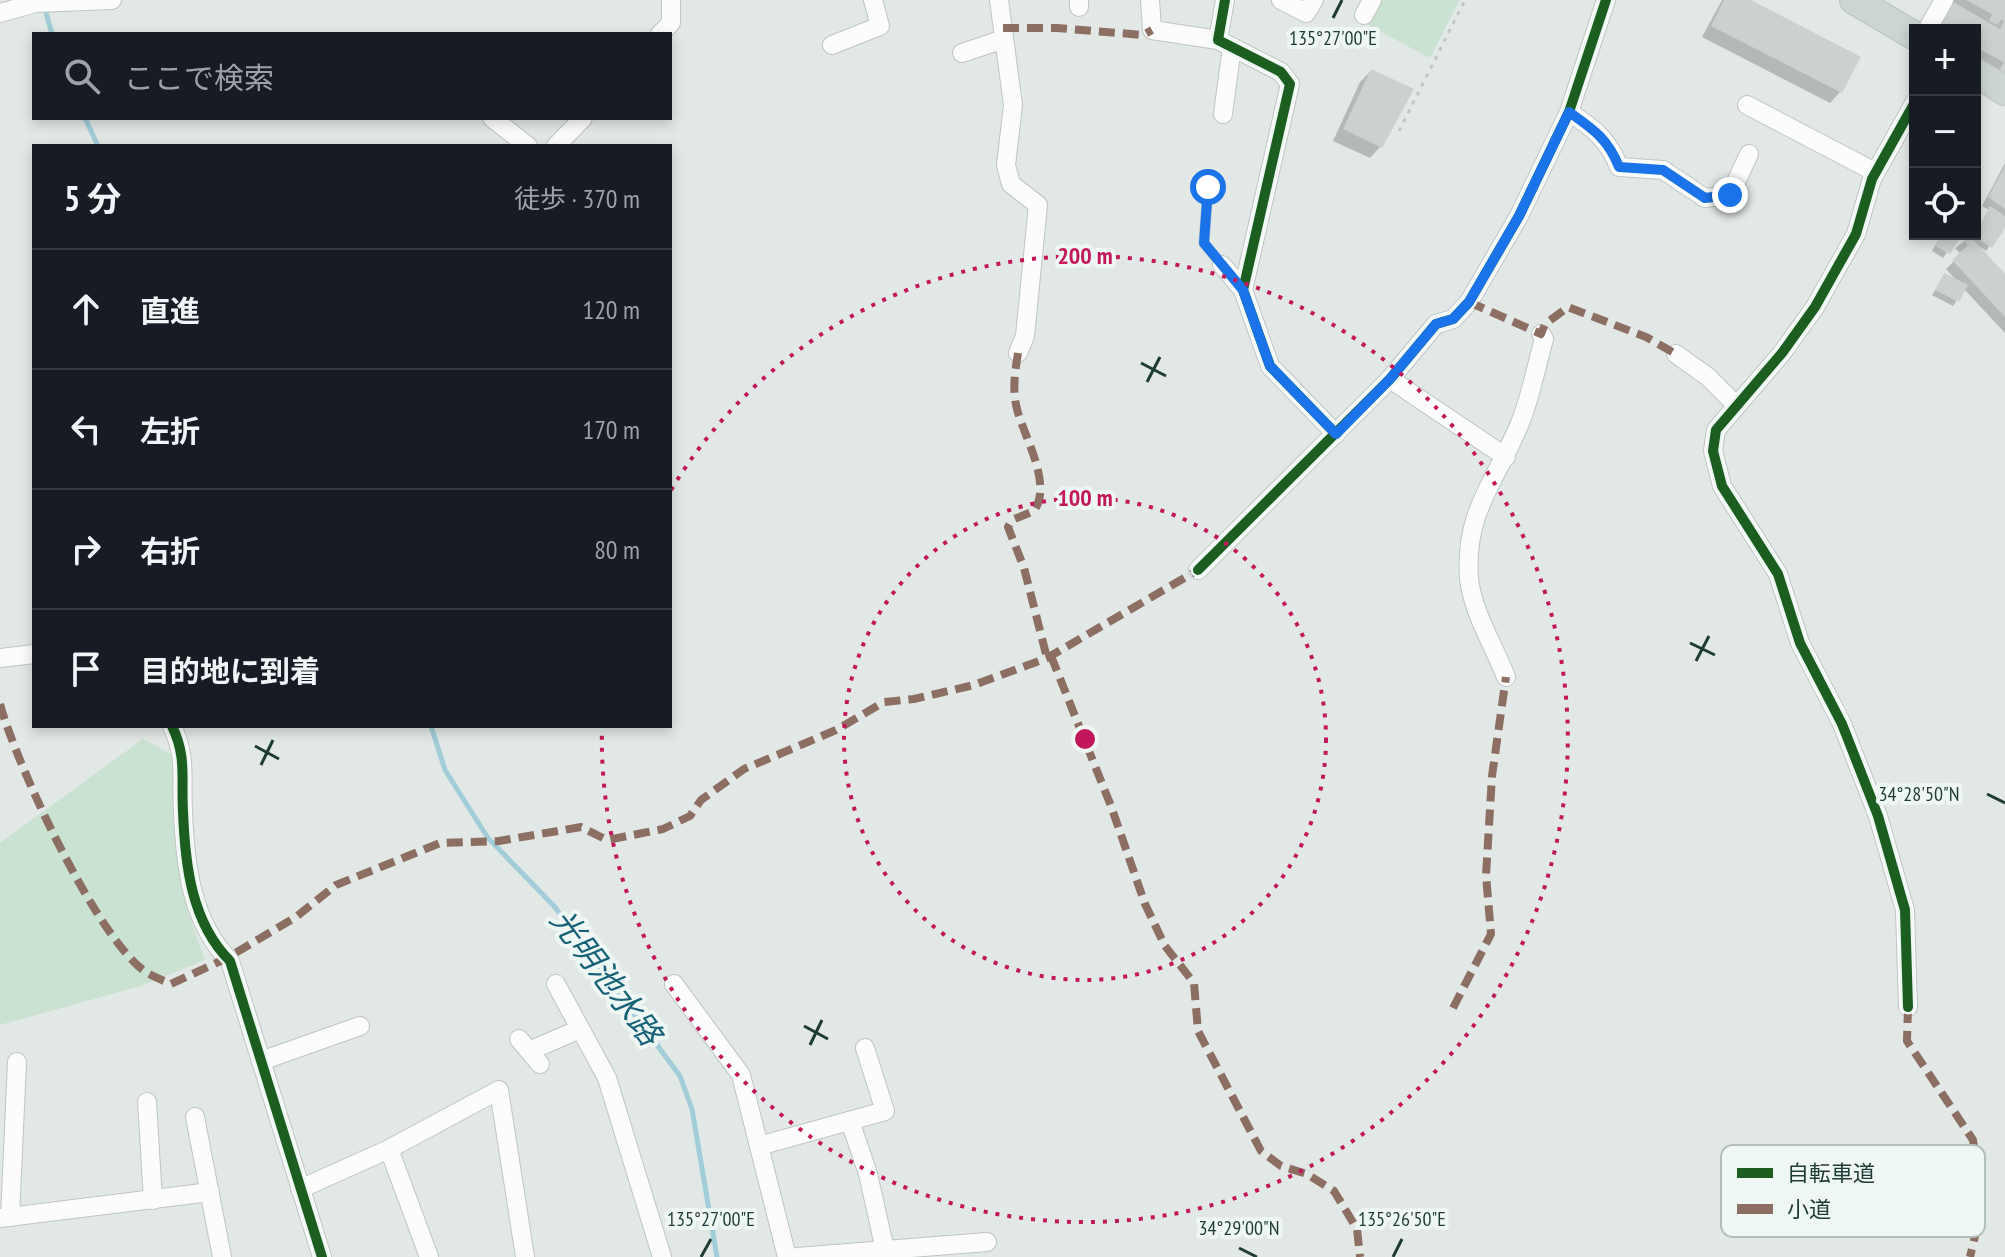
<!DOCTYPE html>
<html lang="ja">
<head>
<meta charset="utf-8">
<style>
	:root { --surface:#171b24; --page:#242831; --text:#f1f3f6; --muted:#9ea1a6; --line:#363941 }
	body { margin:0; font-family:"PT Sans Narrow","Noto Sans JP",sans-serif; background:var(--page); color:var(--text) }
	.controls { position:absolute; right:24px; top:24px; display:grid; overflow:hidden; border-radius:0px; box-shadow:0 4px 12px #0003 }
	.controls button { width:72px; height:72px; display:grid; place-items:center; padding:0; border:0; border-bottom:2px solid var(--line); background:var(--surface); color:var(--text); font:40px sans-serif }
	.stop { position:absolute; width:24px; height:24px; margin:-18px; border:6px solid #1a73e8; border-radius:50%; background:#fff }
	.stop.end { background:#1a73e8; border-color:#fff; box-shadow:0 2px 8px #0008 }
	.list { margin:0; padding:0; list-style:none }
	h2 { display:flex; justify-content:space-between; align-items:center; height:104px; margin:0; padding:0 32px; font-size:34px }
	h2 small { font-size:26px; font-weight:400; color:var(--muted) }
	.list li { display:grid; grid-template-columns:52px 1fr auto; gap:24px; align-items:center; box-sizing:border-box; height:120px; padding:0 32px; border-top:2px solid var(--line) }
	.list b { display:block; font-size:30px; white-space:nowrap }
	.list em { font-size:26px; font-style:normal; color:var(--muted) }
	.icon { flex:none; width:44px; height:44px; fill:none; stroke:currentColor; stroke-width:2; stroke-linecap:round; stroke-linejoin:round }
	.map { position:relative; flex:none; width:2005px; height:1257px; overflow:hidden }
	.search { position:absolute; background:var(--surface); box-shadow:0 4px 12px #0003; left:32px; top:32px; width:640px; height:88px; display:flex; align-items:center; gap:20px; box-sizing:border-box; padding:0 28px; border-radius:0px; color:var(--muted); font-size:30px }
	.panel { position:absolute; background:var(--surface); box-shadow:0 4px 12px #0003; left:32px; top:144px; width:640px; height:584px; border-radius:0px }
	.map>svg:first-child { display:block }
	.green { fill:#cae2d2 }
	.shadow { fill:#0003 }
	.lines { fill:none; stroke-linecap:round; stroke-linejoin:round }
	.stream { stroke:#a0cdd8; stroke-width:5 }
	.building { fill:#ccd1cf }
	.lane-casing { stroke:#bfc5c2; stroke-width:11 }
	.street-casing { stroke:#bfc5c2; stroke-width:20 }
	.primary-casing { stroke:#bbc5c2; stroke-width:30 }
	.path { stroke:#bfc8c5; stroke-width:3; stroke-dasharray:4 6; stroke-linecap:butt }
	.lane { stroke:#fbfcfb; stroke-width:9 }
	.street { stroke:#fbfcfb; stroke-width:18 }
	.primary { stroke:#ccd5d3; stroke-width:28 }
	.quiet { stroke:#8d6e63; stroke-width:8; stroke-dasharray:16 8; stroke-linecap:butt }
	.cycleway-casing { stroke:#eff7f4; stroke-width:15 }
	.cycleway { stroke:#1b5e20; stroke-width:10 }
	.route { stroke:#1a73e8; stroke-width:10 }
	.ticks { fill:none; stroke:#1f3b35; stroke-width:3 }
	.ring { fill:none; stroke:#c2185b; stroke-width:4; stroke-dasharray:4 8 }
	.labels { text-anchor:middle; stroke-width:8; stroke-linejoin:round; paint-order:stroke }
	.water-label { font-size:32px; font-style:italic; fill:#186278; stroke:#eff7f4 }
	.key { fill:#eff7f4; stroke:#b1bfbb; stroke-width:2 }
	.key-label { font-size:22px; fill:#1f3b35 }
	.ticks-label { font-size:20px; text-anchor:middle; fill:#1f3b35; stroke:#eff7f4; stroke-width:8; stroke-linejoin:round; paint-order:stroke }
	.centre { fill:#c2185b; stroke:#eff7f4; stroke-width:4 }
	.ring-label { font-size:24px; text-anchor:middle; font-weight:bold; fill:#c2185b; stroke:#eff7f4; stroke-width:8; stroke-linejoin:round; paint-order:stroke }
</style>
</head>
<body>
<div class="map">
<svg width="2005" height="1257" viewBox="0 0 2005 1257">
	<rect width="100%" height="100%" fill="#e2e8e5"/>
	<g class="green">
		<polygon points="1378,0 1460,0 1430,58 1366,24"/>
		<polygon points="143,739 173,755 187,910 205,960 141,986 0,1025 0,843"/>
	</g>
	<g class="shadow">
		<polygon points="1722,0 1747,0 1858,57 1840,92 1830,103 1702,37"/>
		<polygon points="1948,0 2005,0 2005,79 1975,59 1975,30"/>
		<polygon points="1371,71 1380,147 1370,158 1333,141 1360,82"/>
		<polygon points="2005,163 2005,224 1986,251 1978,246 2005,277 2005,333 1964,289 1953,306 1932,295 1945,275 1956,280 1946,269 1961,254 1955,248 1975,234 1989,210 1982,206"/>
		<polygon points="1942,234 1959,234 1943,258 1932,251"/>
	</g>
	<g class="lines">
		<g class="stream">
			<polyline points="45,9 52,34"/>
			<polyline points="85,118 98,146"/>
			<polyline points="431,726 445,770 488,838 554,906 680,1076 692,1109 717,1257"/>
		</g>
	</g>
	<g class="building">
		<polygon points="1724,0 1751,0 1861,57 1842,93 1711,26"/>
		<polygon points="1966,0 2005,0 2005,79 1997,75 2004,62 1975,47 1975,30 1934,30 1953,2 2000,29 2004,21 2001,19 1998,25 1989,21 1992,14"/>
		<polygon points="1371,69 1414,89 1382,148 1343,129"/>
		<polygon points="2005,166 2005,209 1988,197"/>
		<polygon points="1990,206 2005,216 2005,228 1992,248 1971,234 1975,234"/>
		<polygon points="1942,234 1962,234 1950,254 1935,246"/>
		<polygon points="1968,234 2005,274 2005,317 1952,260 1968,245 1962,239"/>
		<polygon points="1944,273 1968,285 1959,302 1935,290"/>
	</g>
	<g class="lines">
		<defs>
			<polyline id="lane" points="1208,187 1204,243 1222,265"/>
			<g id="street">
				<polyline points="999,0 1013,105 1006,165 1011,184 1038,205 1025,336 1018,353"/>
				<polyline points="1150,0 1152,30 1218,40"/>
				<polyline points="1225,0 1218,40 1281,72 1290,84 1243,290 1270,366 1336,434"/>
				<polyline points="1281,0 1306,13 1314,0"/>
				<polyline points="1079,7 1079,0"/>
				<polyline points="0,13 35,3 112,0"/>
				<polyline points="1364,15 1372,0"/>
				<polyline points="1927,30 1944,0"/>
				<polyline points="660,34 671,23 671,0"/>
				<polyline points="832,45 880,26 873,0"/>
				<polyline points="962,53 1004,39"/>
				<polyline points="1747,105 1875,172"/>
				<path d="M1569 112C1593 128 1608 139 1619 167L1663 170 1705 198 1730 195 1749 154"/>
				<polyline points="1223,114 1232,47"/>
				<polyline points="492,118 528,146"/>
				<polyline points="556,146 583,118"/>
				<polyline points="1222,265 1243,290"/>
				<polyline points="1676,354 1708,377 1735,404"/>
				<polyline points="1390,379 1506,457"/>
				<polyline points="1198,570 1390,379 1436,324 1453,319 1469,302 1519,216 1569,112 1606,0"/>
				<polyline points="0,658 34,654"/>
				<path d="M1506 677C1494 646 1472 611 1469 578 1464 511 1497 480 1520 423 1531 396 1536 367 1544 339L1541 334"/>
				<path d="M172 726C187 757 181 778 183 811 185 864 191 922 230 961L322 1257"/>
				<polyline points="556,984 607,1078 662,1257"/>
				<polyline points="674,984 741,1075 787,1257"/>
				<polyline points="1908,1007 1905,910 1878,816 1842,724 1800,643 1778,574 1722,486 1713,451 1716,430 1782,353 1815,307 1856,234 1872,179 1915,102"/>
				<polyline points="519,1039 540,1064"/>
				<polyline points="529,1051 580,1029"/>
				<polyline points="261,1061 360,1026"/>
				<polyline points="147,1102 153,1200"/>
				<polyline points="195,1117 222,1257"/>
				<polyline points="850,1121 868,1174 885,1250"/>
				<polyline points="759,1146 885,1111 865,1048"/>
				<polyline points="389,1149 429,1257"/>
				<polyline points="300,1189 389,1149 499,1090 525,1257"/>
				<polyline points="10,1217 17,1062"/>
				<polyline points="0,1218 210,1192"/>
				<polyline points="797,1257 987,1242"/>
			</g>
			<g id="primary">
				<polyline points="1854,0 1915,36"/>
				<polyline points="1975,72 2005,91"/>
			</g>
		</defs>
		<use href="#lane" class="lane-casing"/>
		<use href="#street" class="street-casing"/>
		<use href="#primary" class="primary-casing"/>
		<polyline class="path" points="1399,131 1465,0"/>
		<use href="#lane" class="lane"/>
		<use href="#street" class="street"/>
		<use href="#primary" class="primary"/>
		<g class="quiet">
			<polyline points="1003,28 1057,28 1143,35 1152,30"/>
			<polyline points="1469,302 1541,334 1545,324 1568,307 1646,337 1676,354"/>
			<path d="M1018 353C1015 372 1012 390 1017 409 1024 437 1053 484 1034 511L1012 520 1008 527 1024 568 1047 658"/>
			<polyline points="1051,656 1111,806 1145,904 1165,946 1194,983 1198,1031 1261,1151 1281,1166 1307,1174 1334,1191 1357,1229 1360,1257"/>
			<path d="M0 704C17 766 94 932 143 970 151 976 162 980 171 984L227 958 296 917 336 885 440 843 499 841 581 827 607 840 663 829 690 816 701 800 744 769 836 730 884 702 914 699 974 685 1047 658 1198 570"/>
			<polyline points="1908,1007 1907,1041 1973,1140 1982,1207 1970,1257"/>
			<polyline points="1453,1008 1491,934 1486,875 1492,776 1506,677"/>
		</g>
		<defs>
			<g id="cycleway">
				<polyline points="1225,0 1218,40 1281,72 1290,84 1243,290 1270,366 1336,434"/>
				<polyline points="1198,570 1390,379 1436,324 1453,319 1469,302 1519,216 1569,112 1606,0"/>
				<path d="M172 726C187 757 181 778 183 811 185 864 191 922 230 961L322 1257"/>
				<polyline points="1908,1007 1905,910 1878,816 1842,724 1800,643 1778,574 1722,486 1713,451 1716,430 1782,353 1815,307 1856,234 1872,179 1915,102"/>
			</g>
		</defs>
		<use href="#cycleway" class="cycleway-casing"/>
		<use href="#cycleway" class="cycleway"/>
	</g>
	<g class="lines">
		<path class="route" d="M1208 187 1204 243 1243 290 1270 366 1336 434 1390 379 1436 324 1453 319 1469 302 1519 216 1569 112C1593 129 1608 139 1619 167L1663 170 1705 198 1730 195"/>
	</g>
	<path class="ticks" d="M1333 18 1342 0M1141 363 1166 376M1147 382 1160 357M1690 643 1715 655M1696 661 1709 636M255 746 279 759M261 765 273 740M1987 794 2005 803M804 1026 828 1039M810 1045 822 1020M1239 1248 1257 1257M701 1257 711 1239M1393 1257 1402 1239"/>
	<g class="ring">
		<circle cx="1085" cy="739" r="241"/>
		<path d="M671 490A483 483 0 1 1 602 726"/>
	</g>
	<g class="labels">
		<g class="water-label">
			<text transform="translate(606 977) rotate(53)" y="11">光明池水路</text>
		</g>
	</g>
	<rect x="1721" y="1145" width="264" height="92" rx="12" class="key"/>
	<rect x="1737" y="1168" width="36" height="10" fill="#1b5e20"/>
	<rect x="1737" y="1204" width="36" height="10" fill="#8d6e63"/>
	<g class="key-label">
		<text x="1787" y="1181">自転車道</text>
		<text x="1787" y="1217">小道</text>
	</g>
	<g class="ticks-label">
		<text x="1333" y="45">135°27'00"E</text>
		<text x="1919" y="801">34°28'50"N</text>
		<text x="711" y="1226">135°27'00"E</text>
		<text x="1402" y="1226">135°26'50"E</text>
		<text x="1239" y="1235">34°29'00"N</text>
	</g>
	<circle cx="1085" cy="739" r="12" class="centre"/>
	<g class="ring-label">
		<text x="1085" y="264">200 m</text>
		<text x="1085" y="506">100 m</text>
	</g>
</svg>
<div class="controls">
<button>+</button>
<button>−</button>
<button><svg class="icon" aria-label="locate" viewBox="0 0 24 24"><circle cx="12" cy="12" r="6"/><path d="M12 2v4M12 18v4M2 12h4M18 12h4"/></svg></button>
</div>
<div class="stop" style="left:1208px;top:187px"></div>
<div class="stop end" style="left:1730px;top:195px"></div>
<div class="search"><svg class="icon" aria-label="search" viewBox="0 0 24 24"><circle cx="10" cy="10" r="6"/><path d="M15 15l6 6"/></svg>ここで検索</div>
<section class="panel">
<h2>5 分<small>徒歩 · 370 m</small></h2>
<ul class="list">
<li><svg class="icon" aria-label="ahead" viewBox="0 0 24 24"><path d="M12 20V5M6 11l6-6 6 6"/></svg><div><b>直進</b></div><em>120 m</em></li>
<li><svg class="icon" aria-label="left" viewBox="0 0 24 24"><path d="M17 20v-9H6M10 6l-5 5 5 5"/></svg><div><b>左折</b></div><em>170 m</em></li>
<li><svg class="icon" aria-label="right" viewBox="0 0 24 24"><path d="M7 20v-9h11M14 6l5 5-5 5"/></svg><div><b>右折</b></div><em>80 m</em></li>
<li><svg class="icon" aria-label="arrive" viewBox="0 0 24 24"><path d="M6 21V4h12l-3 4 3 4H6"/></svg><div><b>目的地に到着</b></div></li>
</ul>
</section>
</div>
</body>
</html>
